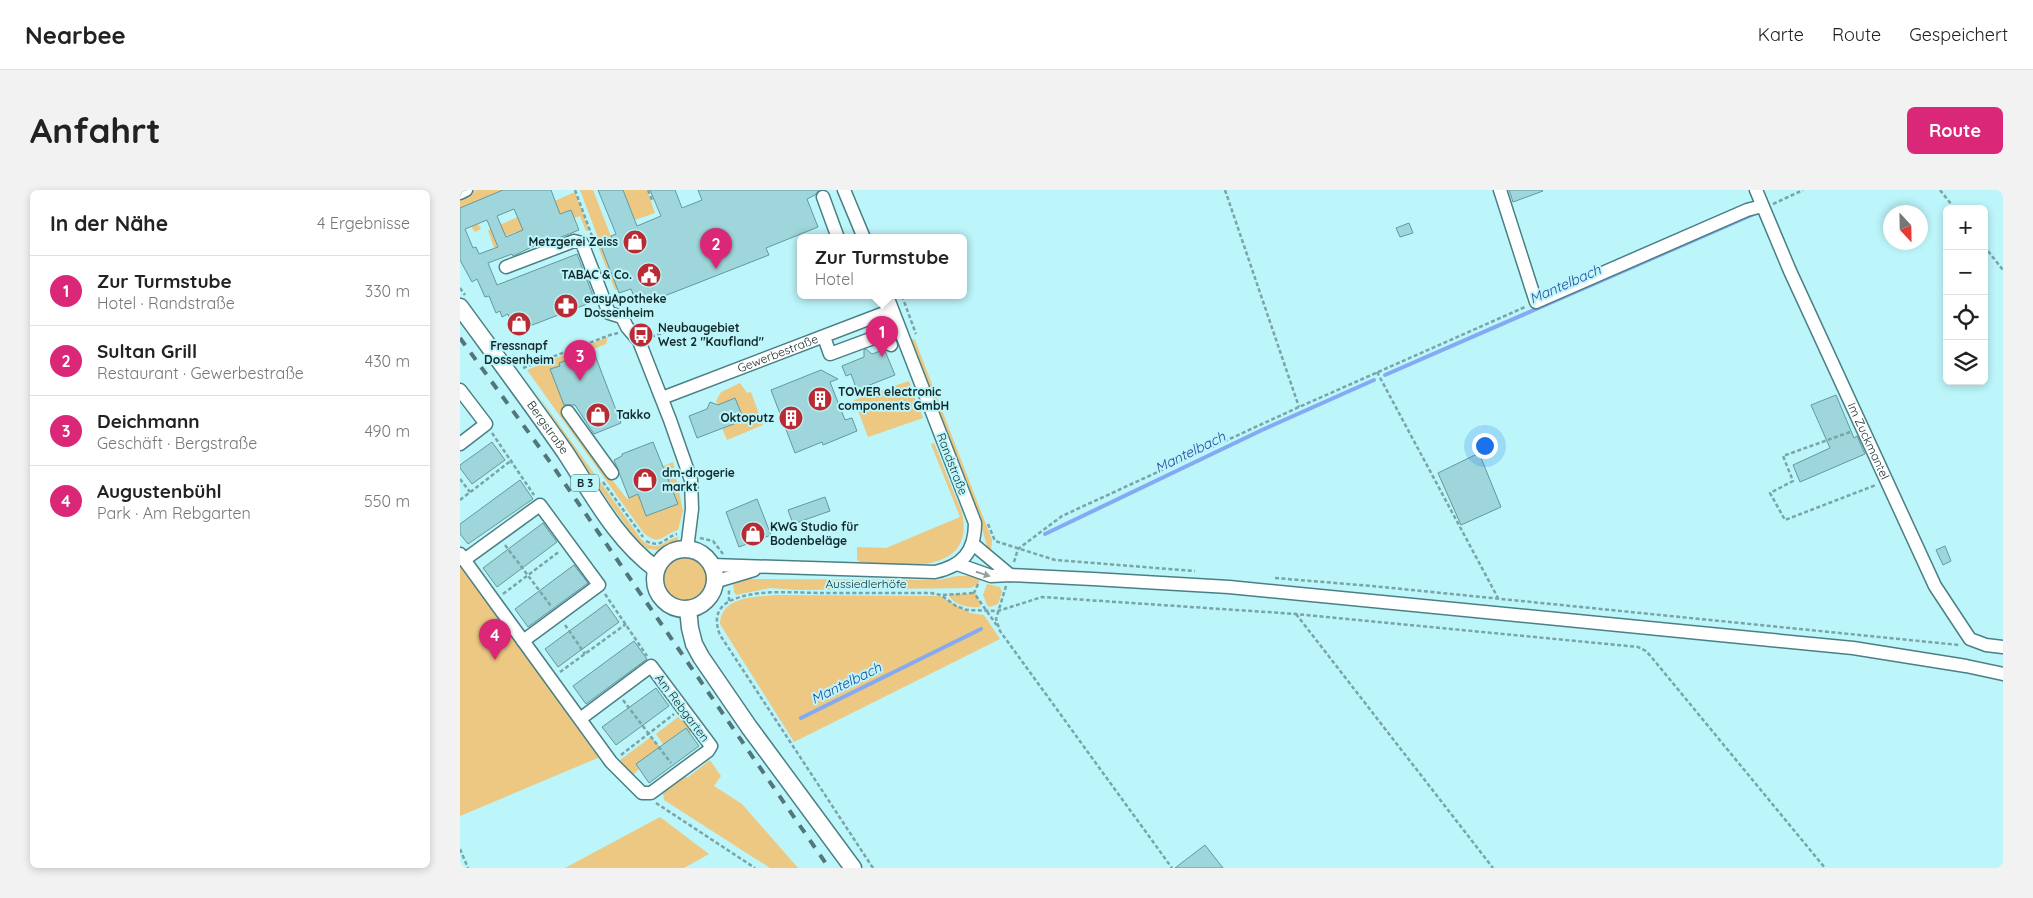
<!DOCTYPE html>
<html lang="de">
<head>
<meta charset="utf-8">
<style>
	:root { --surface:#fff; --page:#f2f2f2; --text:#222; --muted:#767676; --line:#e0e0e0; --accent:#db2777 }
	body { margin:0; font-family:Quicksand,sans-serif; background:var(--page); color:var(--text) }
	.controls { position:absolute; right:15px; top:15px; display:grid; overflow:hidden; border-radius:8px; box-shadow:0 2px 8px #0003 }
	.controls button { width:45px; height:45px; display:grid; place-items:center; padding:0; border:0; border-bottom:1px solid var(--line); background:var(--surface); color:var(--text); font:25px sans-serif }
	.compass { position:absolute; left:1423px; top:15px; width:45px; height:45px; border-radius:50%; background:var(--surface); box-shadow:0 2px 8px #0003; rotate:158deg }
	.you { position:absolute; left:1024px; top:255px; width:18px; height:18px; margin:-12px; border:4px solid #fff; border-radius:50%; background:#1a73e8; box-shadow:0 0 0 8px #1a73e833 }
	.badge { display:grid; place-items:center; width:32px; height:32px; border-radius:50%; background:var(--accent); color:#fff; font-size:16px; font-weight:700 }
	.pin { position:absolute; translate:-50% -41px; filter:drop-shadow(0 1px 2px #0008) }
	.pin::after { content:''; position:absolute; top:26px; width:18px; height:15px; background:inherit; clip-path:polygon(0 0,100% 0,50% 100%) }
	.popup { position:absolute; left:337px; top:44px; width:170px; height:65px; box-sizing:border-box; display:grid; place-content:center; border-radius:8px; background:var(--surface); filter:drop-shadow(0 1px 4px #0005); font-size:16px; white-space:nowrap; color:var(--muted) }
	.popup b { font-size:19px; color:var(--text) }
	.popup::after { content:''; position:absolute; left:50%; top:100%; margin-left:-10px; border:10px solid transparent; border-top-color:var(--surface) }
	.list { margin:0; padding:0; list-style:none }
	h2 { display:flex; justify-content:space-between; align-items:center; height:65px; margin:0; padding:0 20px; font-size:21px }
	h2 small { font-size:16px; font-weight:400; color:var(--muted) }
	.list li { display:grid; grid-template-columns:32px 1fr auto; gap:15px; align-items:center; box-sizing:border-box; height:70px; padding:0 20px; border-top:1px solid var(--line) }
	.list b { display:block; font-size:19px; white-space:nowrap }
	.list p { margin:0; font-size:16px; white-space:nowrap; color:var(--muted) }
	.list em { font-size:16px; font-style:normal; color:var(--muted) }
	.icon { flex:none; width:28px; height:28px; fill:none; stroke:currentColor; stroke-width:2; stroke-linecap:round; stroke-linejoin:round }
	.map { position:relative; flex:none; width:1543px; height:678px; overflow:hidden; border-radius:8px }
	header { display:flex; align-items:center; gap:30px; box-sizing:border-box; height:70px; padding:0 25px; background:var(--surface); border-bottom:1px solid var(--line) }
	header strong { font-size:24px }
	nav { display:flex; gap:28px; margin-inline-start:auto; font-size:18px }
	.intro { display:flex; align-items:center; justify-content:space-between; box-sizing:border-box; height:120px; padding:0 30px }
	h1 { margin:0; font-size:35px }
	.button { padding:12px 22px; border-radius:8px; background:var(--accent); color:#fff; font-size:18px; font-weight:700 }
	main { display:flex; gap:30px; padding:0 30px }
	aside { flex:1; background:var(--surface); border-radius:8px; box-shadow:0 2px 8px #0003 }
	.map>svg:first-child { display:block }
	.green { fill:#ecc882 }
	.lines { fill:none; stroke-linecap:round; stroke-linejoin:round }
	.stream { stroke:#84aaf3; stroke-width:4 }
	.building { fill:#9ed6db; stroke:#63999e; fill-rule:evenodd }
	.minor-casing { stroke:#4a8085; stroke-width:15 }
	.major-casing { stroke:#4a8085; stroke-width:19 }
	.path { stroke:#79a4a8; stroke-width:2.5; stroke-dasharray:4 2.5; stroke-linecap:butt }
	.minor { stroke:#fff; stroke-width:12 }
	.major { stroke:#fff; stroke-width:16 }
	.rail { stroke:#527679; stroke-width:4; stroke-dasharray:9 9; stroke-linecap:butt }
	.oneway { fill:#959fa0 }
	.labels { text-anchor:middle; stroke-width:4; stroke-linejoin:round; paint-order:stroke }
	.shield { fill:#bcf5fa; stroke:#46676a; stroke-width:1 }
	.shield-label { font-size:11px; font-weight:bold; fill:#132a2c }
	.poi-label { font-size:12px; font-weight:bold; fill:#132a2c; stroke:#bcf5fa; text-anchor:start }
	.street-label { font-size:12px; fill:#132a2c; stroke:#bcf5fa }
	.water-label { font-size:14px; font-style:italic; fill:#244a9f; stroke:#bcf5fa }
</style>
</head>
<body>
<header>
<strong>Nearbee</strong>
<nav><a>Karte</a><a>Route</a><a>Gespeichert</a></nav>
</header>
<div class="intro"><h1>Anfahrt</h1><a class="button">Route</a></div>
<main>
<aside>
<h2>In der Nähe<small>4 Ergebnisse</small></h2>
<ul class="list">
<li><span class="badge">1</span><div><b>Zur Turmstube</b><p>Hotel · Randstraße</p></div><em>330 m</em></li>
<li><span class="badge">2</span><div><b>Sultan Grill</b><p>Restaurant · Gewerbestraße</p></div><em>430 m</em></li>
<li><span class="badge">3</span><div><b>Deichmann</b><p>Geschäft · Bergstraße</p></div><em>490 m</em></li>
<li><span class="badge">4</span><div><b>Augustenbühl</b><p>Park · Am Rebgarten</p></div><em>550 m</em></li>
</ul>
</aside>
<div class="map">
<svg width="1543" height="678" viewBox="0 0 1543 678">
	<rect width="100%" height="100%" fill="#bcf5fa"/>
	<g class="green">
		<polygon points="16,0 43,0 36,3 39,12 19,10 8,15 21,39 15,42 0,21 0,7"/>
		<polygon points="120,0 133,0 152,49 140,54 158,99 155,100 137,54 140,53"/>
		<polygon points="163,0 187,0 195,23 175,30"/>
		<polygon points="115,2 129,40 126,41 120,26 114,28 111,20 100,24 99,21 62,36 65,45 60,51 56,42 45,46 34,47 38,57 34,58 28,40"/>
		<path d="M148 147 146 154 99 173 100 176 91 180 106 219 143 278 167 309 178 304 186 326 217 314 203 276 213 272 223 321 218 340C203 344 199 358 183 342L67 180Z"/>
		<polygon points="453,149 455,150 532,350 531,362 527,356 520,332 449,150"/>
		<polygon points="449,191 463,228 408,247 394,210"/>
		<polygon points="280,193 287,203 291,202 303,235 267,250 262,238 284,229 275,208 258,215 256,211 261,202"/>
		<path d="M73 198 181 349C198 366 207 347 219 347L214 354 199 360 188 359 177 351 149 312Z"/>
		<path d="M474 253C481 269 487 286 494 303 497 311 502 320 503 328 512 386 436 376 401 373L397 370V357L426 358 500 327 471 254Z"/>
		<circle cx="223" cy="390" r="26"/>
		<polygon points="0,374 140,567 0,626"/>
		<polygon points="497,386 510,386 520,390 518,394 511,398 337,400 310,398 276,405 274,402 273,391 281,389 479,390"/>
		<polygon points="527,394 540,397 542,402 538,414 530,417 527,415 523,405"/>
		<path d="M488 404H516L521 415 519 417C508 418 493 415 488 404Z"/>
		<path d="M317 405 480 406 510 423 524 425 540 449 334 552 260 434C261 406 295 407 317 405Z"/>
		<polygon points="222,524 234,540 229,543 225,538 205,553 206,558 196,544"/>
		<polygon points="191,547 202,559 194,561 176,574 179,579 173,585 160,570"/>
		<polygon points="250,570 261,586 254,596 282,614 338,678 310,678 204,610 202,598 223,584 227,588"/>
		<polygon points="200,627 249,664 224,678 105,678"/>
	</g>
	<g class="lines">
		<g class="stream">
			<polyline points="925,185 1294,24"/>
			<polyline points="585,344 802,240 914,190"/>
			<polyline points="341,528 521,439"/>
		</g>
	</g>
	<g class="building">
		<path d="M43 0H91L100 24 111 20 119 40 81 55 80 53 53 66 52 64 28 73 37 95 117 64 135 111 54 142 48 124 42 127 40 121 36 123 29 106 25 107 17 89 12 92 0 70V18ZM54 19 63 40 46 47 37 26ZM27 30 38 57 19 64 16 57 13 58 5 39Z"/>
		<polygon points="138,0 163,0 177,36 201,26 190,0 215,0 222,18 242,10 238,0 359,0 355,5 347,9 358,37 306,58 309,65 184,114 181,107 175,109 171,99 159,103 140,54 152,49 151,46 156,44"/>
		<polygon points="1049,0 1082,0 1083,1 1053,12"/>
		<polygon points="949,33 953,43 940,47 936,38"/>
		<polygon points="406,159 412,164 423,160 425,161 435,185 397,200 391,184 386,186 382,176 404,167 404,160"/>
		<polygon points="133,160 161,233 134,244 115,215 104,215 90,179 100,176 99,173"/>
		<polygon points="361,180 378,189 370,192 385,230 392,228 397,241 363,255 362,252 335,263 311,200"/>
		<polygon points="1376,205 1394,248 1397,246 1405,264 1340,292 1333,275 1370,258 1351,215"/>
		<polygon points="275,208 284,230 237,248 229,226 247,219 250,212 258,215"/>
		<polygon points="32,252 45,270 12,294 0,278 0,275"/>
		<polygon points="193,252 218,314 186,326 178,304 169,308 154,270 162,266 162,264"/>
		<polygon points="1019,263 1041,317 1001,335 978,283"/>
		<polygon points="60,290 73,309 8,354 0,344 0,334"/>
		<polygon points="365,307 370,321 333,334 328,320"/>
		<polygon points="297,309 311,345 279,357 266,322"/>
		<polygon points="83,333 97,352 37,397 23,378"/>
		<polygon points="1485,356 1491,371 1483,375 1476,360"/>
		<polygon points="114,375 128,393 68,437 55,419"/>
		<polygon points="146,414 159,432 98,477 85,459"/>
		<polygon points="174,451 187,469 126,514 113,496"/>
		<polygon points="196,498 209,516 156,555 142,537"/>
		<polygon points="226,538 239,556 189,593 176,574"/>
		<polygon points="745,655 763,678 715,678"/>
	</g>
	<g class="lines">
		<defs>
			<g id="minor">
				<polyline points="384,0 404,48"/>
				<polyline points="1040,0 1076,112 1287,20 1302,16"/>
				<path id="s1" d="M1296 0 1330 81 1475 396 1510 449 1526 455 1543 457"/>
				<polyline points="0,3 6,0"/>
				<polyline points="363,7 378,48"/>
				<polyline points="46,77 114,51 122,53 149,123 162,127 167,137 179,151 210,230 231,290 232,319 227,359"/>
				<polyline points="364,147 370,164 416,147 431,155"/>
				<polyline points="0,200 26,234 0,254"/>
				<path id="s2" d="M202 208 432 120"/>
				<polyline points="108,222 152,283"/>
				<polyline points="513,354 550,385"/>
				<polyline points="0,364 151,572 182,603 191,603 248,561 251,556 191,476 120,529"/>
				<polyline points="4,370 80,315 139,395 63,451"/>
				<polyline points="497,374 531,386 550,385 633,389 769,397 1393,458 1506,476 1543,484"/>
				<path d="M252 375 475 382C502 376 515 362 515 333L427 106"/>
				<polyline points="254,392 294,380"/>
			</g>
			<g id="major">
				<path id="s3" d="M0 117C35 165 71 213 105 262 132 303 156 350 196 379"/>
				<circle cx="225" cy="389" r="30"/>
				<polyline points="228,419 230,438 234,454 241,467 289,537 393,678"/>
			</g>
		</defs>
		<use href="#minor" class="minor-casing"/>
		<use href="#major" class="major-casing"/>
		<g class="path">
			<polyline points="115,0 132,46"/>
			<polyline points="188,0 192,10"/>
			<polyline points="765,0 839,217"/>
			<polyline points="1480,0 1495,19"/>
			<polyline points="1313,14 1343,0"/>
			<polyline points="1524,56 1543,80"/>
			<polyline points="0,98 5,105"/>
			<polyline points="442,106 456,144"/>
			<polyline points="191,147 206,142"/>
			<polyline points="63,178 150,145 158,143"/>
			<polyline points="917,182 1038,408"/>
			<polyline points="1390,242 1323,266 1333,291 1310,303 1325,330 1416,295"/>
			<polyline points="32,243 74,305"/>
			<polyline points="0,289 10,302"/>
			<polyline points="143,292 183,347"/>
			<polyline points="0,310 52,270"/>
			<polyline points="528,334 535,351 595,370 735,381"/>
			<polyline points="240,348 253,351 263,364"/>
			<path d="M186 351C202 359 205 347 217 344"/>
			<polyline points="45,355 91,416"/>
			<polyline points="554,372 558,359 602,326 839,217 1065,117"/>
			<polyline points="815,388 912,396 1499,455"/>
			<polyline points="518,394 514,403 538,437"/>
			<polyline points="546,396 536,429 540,441 712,678"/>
			<polyline points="43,404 100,361"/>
			<polyline points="145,404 187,466"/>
			<polyline points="483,405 514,403"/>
			<polyline points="269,411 269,398"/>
			<polyline points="836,424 1033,678"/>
			<polyline points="105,435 125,464"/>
			<polyline points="100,482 166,434"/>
			<polyline points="163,510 211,573"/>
			<polyline points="161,565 214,524"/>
			<polyline points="196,613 295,678"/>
			<polyline points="0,659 8,678"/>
			<path d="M413 678 260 445C255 432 255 420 268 412 293 398 336 403 363 403 399 403 435 403 471 403L481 405 496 416 507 420 538 421 582 407 836 424 1178 457 1186 461 1193 469 1365 678"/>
		</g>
		<use href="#minor" class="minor"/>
		<use href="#major" class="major"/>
		<polyline class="rail" points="0,148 90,272 369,678"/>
	</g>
	<defs><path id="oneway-solid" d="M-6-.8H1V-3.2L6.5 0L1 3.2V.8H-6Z" transform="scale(1.25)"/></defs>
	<use class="oneway" href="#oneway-solid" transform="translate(523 384) rotate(17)"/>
	<defs>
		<symbol id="shop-disc" viewBox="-11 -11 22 22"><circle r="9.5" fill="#ba2a33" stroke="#bcf5fa"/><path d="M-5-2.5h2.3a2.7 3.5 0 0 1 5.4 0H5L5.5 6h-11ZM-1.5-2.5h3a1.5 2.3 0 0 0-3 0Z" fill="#fff"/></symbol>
		<symbol id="civic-disc" viewBox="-11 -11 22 22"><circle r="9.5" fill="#ba2a33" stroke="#bcf5fa"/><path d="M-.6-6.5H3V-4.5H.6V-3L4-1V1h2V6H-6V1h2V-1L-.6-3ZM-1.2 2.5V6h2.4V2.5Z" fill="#fff"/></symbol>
		<symbol id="pharmacy-disc" viewBox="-11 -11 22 22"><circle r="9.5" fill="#ba2a33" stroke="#bcf5fa"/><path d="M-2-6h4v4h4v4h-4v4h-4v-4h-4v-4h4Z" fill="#fff"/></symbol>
		<symbol id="bus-disc" viewBox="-11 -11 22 22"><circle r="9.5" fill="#ba2a33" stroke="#bcf5fa"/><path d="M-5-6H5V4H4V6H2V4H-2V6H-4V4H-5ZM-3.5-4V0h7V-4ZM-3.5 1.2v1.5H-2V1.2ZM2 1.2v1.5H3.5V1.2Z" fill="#fff"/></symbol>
		<symbol id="building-disc" viewBox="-11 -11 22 22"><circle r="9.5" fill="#ba2a33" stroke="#bcf5fa"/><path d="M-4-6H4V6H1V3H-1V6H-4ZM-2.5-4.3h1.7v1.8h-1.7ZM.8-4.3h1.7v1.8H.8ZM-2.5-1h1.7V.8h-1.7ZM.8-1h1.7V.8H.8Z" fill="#fff"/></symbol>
	</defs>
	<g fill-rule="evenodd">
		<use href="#shop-disc" x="161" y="38" width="28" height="28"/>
		<use href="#civic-disc" x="175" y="71" width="28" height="28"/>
		<use href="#pharmacy-disc" x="92" y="102" width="28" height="28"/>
		<use href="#shop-disc" x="45" y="120" width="28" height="28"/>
		<use href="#bus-disc" x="167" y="131" width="28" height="28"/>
		<use href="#building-disc" x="346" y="195" width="28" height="28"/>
		<use href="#shop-disc" x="124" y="211" width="28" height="28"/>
		<use href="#building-disc" x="317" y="214" width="28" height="28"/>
		<use href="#shop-disc" x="171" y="276" width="28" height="28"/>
		<use href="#shop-disc" x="279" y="330" width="28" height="28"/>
	</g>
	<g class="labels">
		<rect class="shield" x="111" y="284.5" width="28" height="17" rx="4"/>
		<g class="shield-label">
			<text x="125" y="297">B 3</text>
		</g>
		<g class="poi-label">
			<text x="158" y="56" text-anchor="end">Metzgerei Zeiss</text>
			<text x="172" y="89" text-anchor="end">TABAC &amp; Co.</text>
			<text x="124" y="113">easyApotheke<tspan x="124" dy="14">Dossenheim</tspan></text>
			<text x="198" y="142">Neubaugebiet<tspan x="198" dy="14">West 2 "Kaufland"</tspan></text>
			<text x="59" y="160" text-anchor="middle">Fressnapf<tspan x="59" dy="14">Dossenheim</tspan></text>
			<text x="378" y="206">TOWER electronic<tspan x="378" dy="14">components GmbH</tspan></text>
			<text x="156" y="229">Takko</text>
			<text x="314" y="232" text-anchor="end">Oktoputz</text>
			<text x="202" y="287">dm-drogerie<tspan x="202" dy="14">markt</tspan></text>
			<text x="310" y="341">KWG Studio für<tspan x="310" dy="14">Bodenbeläge</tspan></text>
		</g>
		<g class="street-label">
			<text dy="4" stroke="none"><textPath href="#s2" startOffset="124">Gewerbestraße</textPath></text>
			<text dy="4" stroke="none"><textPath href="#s3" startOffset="149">Bergstraße</textPath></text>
			<text dy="4" stroke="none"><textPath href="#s1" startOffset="275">Im Zuckmantel</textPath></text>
			<text transform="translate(492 274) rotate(69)" y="4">Randstraße</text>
			<text x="406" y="398">Aussiedlerhöfe</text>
			<text transform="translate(222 518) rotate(53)" y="4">Am Rebgarten</text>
		</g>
		<g class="water-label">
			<text transform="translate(1105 94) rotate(-24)" y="5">Mantelbach</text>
			<text transform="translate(730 262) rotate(-26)" y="5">Mantelbach</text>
			<text transform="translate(386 493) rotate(-26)" y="5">Mantelbach</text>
		</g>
	</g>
</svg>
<div class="controls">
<button>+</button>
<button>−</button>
<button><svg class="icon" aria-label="locate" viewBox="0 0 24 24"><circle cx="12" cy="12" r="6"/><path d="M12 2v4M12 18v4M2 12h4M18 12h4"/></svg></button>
<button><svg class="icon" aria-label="layers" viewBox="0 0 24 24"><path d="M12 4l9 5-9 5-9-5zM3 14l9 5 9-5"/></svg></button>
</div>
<svg class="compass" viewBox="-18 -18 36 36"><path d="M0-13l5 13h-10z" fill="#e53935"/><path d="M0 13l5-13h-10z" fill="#767676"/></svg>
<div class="you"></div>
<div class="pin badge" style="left:422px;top:167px">1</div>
<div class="popup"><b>Zur Turmstube</b>Hotel</div>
<div class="pin badge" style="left:256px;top:79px">2</div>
<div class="pin badge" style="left:120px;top:191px">3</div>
<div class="pin badge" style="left:35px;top:470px">4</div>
</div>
</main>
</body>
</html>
